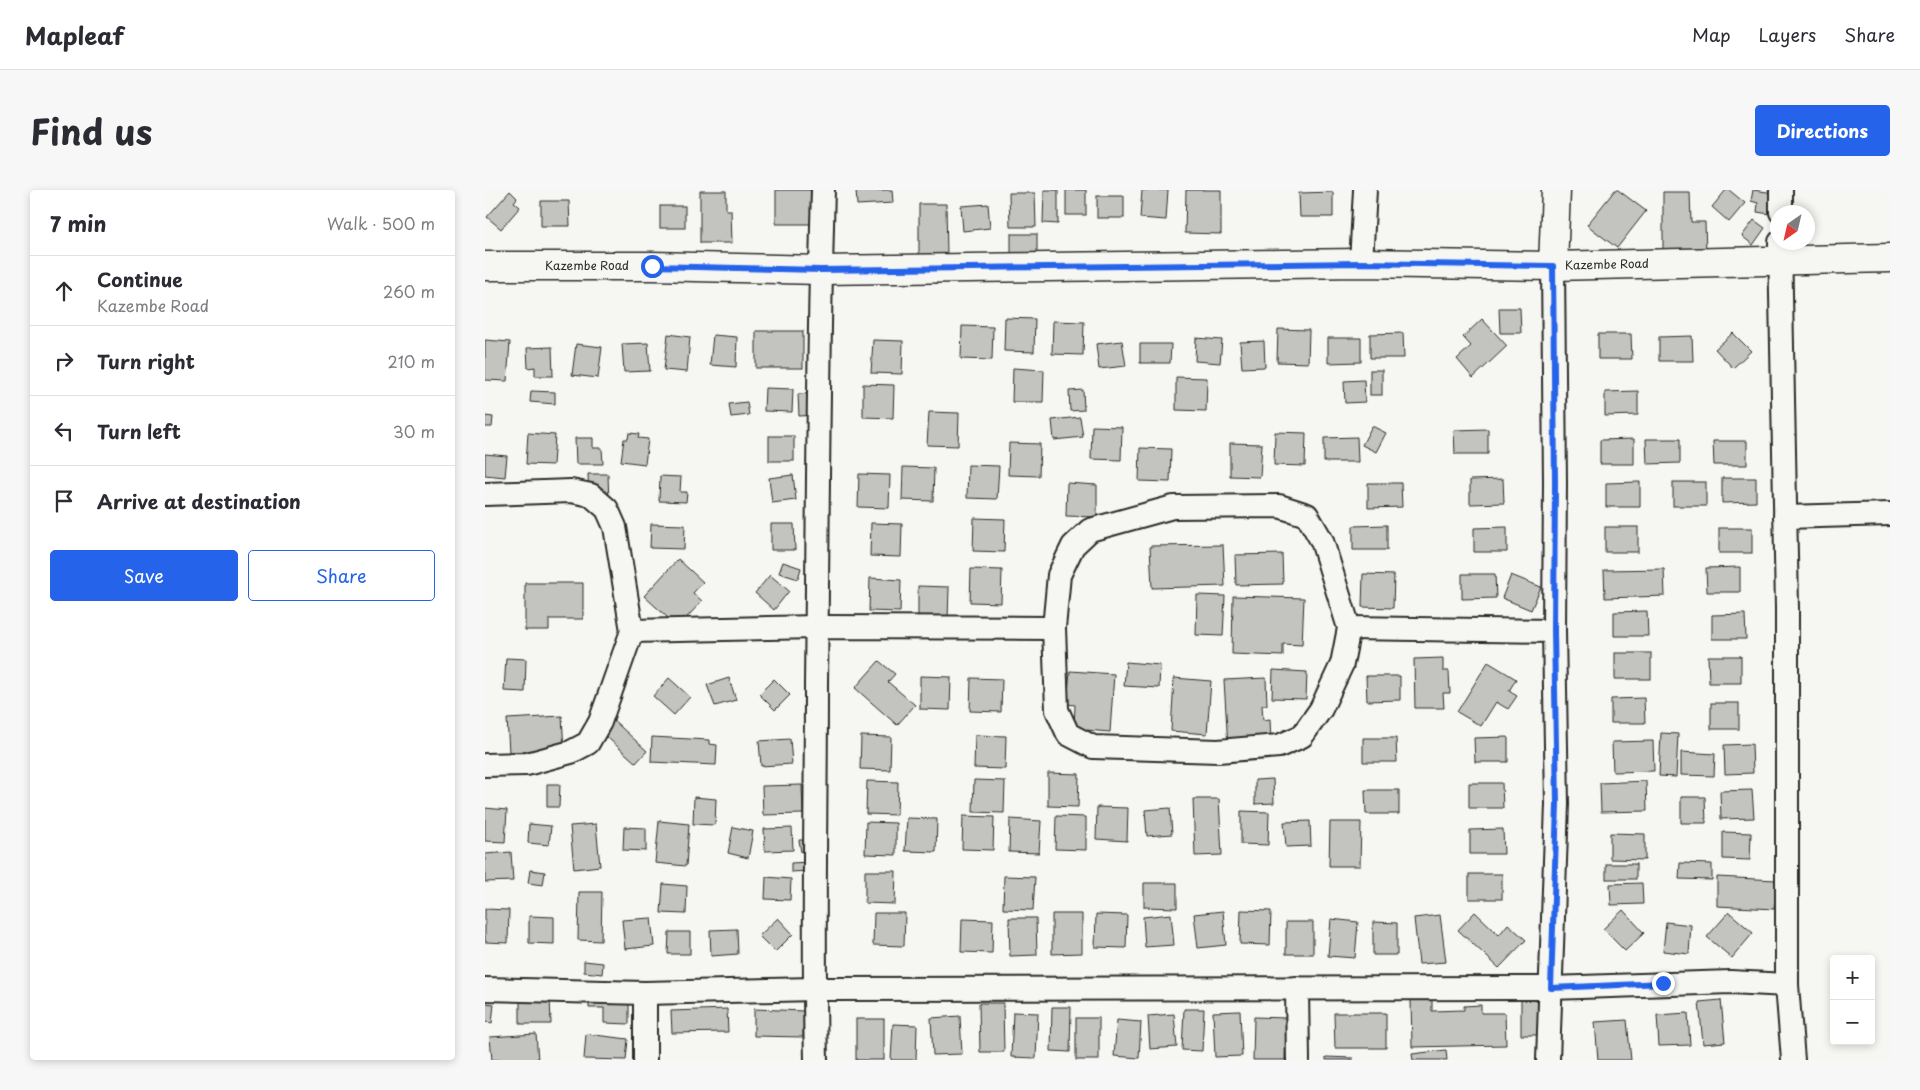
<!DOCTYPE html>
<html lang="en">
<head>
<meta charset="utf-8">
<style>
	:root { --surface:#fff; --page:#f7f7f7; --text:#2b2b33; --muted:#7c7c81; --line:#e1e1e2; --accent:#2563eb }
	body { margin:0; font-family:"Playpen Sans",sans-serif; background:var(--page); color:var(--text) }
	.controls { position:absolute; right:15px; bottom:15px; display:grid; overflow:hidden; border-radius:5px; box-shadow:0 2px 8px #0003 }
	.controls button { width:45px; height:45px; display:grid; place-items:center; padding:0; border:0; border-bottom:1px solid var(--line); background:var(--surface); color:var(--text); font:25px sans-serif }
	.compass { position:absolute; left:1285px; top:15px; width:45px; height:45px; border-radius:50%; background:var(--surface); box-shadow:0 2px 8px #0003; rotate:214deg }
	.stop { position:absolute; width:15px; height:15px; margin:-11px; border:4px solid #2563eb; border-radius:50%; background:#fff }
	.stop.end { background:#2563eb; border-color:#fff; box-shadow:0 1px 5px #0008 }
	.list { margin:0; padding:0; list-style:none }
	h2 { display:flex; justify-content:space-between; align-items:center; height:65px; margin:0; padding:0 20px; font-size:21px }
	h2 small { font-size:16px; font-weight:400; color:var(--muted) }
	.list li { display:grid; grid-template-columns:32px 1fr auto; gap:15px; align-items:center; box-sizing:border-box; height:70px; padding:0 20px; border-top:1px solid var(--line) }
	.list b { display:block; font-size:19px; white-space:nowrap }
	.list p { margin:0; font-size:16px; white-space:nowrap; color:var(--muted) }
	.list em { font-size:16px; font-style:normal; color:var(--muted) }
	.actions { display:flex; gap:10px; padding:15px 20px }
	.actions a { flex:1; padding:11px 0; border:1px solid var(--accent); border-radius:5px; text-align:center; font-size:18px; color:var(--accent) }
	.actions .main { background:var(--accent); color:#fff }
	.icon { flex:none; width:28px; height:28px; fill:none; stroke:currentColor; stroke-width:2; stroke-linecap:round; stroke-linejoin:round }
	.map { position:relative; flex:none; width:1405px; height:870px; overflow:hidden; border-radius:5px }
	header { display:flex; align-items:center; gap:30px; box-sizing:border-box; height:70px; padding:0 25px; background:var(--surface); border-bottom:1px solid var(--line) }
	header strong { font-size:24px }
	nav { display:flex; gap:28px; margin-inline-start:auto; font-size:18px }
	.intro { display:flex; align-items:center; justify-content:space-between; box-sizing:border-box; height:120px; padding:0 30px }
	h1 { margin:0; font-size:35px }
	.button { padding:12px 22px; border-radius:5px; background:var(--accent); color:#fff; font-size:18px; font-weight:700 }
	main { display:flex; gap:30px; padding:0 30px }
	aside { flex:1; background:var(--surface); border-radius:5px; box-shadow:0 2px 8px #0003 }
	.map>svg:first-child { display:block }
	.building { fill:#c3c3c0; stroke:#2b2b2b }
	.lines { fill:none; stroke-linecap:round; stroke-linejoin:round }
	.minor-casing { stroke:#2b2b2b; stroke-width:26 }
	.tertiary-casing { stroke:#2b2b2b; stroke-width:31 }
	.secondary-casing { stroke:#2b2b2b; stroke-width:31 }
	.minor { stroke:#f6f6f2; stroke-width:22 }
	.tertiary { stroke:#f6f6f2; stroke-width:28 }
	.secondary { stroke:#f6f6f2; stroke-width:28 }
	.route { stroke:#2563eb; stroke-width:6 }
	.labels { text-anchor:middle; stroke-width:4.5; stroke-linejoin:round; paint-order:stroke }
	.street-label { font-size:12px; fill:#2b2b2b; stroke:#f6f6f2 }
</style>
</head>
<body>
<header>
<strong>Mapleaf</strong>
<nav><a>Map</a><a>Layers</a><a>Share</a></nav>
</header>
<div class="intro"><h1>Find us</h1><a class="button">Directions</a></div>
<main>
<aside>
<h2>7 min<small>Walk · 500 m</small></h2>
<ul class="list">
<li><svg class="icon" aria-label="ahead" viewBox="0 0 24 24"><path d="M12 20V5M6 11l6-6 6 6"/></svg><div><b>Continue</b><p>Kazembe Road</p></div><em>260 m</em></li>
<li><svg class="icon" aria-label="right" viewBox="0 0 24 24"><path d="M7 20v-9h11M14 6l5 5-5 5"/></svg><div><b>Turn right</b></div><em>210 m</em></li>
<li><svg class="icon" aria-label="left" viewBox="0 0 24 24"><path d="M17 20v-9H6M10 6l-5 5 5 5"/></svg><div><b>Turn left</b></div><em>30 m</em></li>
<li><svg class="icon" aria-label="arrive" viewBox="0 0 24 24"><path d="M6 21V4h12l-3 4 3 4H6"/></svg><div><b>Arrive at destination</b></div></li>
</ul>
<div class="actions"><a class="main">Save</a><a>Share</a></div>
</aside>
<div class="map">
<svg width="1405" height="870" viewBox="0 0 1405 870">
	<rect width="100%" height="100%" fill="#f6f6f2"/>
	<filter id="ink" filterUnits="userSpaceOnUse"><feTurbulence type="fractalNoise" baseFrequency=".02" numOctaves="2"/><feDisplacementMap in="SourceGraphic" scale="10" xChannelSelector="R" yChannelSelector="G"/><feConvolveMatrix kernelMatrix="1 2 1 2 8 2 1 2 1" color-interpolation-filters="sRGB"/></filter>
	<g filter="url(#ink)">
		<g class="building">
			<polygon points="291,0 333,0 332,34 291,34"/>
			<polygon points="371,0 407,0 408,13 372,15"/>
			<polygon points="559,0 573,0 573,34 558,33"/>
			<rect x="581" y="0" width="20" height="25"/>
			<polygon points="657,0 683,0 681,30 655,28"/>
			<polygon points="701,0 736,0 736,44 700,43"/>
			<polygon points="1130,0 1133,0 1161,21 1132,58 1102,35"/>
			<polygon points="1241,0 1244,0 1260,13 1244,32 1227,17"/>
			<polygon points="1268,0 1289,3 1285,24 1272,22 1273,13 1266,11"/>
			<polygon points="25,1 32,8 29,12 35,17 16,39 2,27"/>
			<polygon points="215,1 241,1 241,20 246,20 247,53 215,53"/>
			<polygon points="848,2 848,27 815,27 814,3"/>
			<polygon points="1178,2 1205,2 1206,32 1220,32 1221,65 1178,65"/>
			<polygon points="524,3 550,3 551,37 525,37"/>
			<rect x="612" y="6" width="27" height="22"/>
			<polygon points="56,11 84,11 85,36 56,36"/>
			<polygon points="434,14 461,14 462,65 434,66"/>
			<polygon points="503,14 505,38 478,41 476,16"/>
			<rect x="175" y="16" width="25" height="22"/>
			<polygon points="1269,30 1280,38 1268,55 1257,46"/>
			<rect x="526" y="44" width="26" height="20"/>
			<polygon points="1014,118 1035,118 1036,143 1015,143"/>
			<polygon points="520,128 550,129 549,162 519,161"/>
			<polygon points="997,129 1022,156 988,188 972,169 986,156 978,147"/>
			<polygon points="568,131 599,132 598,165 567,164"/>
			<polygon points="477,136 508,137 507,170 476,169"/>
			<polygon points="793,139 824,140 823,173 792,172"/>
			<rect x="271" y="141" width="47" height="37"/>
			<polygon points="918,143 919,168 885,168 885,144"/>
			<polygon points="1248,143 1266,161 1248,178 1230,159"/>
			<polygon points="183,144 205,147 202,182 179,180"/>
			<polygon points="1113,144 1146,144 1147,169 1113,169"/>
			<polygon points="228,145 252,147 251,177 225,175"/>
			<polygon points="1207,146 1208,171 1174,171 1174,147"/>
			<polygon points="711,148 737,150 735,173 710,171"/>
			<polygon points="843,148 876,148 876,172 843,173"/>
			<polygon points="0,150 25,152 22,191 0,190"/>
			<polygon points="388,150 418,151 417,184 386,183"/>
			<polygon points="637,151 641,176 614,179 611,154"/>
			<polygon points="779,151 780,177 757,178 755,152"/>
			<polygon points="163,153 165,181 139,182 137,154"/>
			<polygon points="91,154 117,157 113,188 87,185"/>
			<polygon points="655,154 686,154 685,173 655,173"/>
			<polygon points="67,157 68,186 50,186 50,177 43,178 42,158"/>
			<polygon points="528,178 559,180 558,212 527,212"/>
			<rect x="885" y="180" width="12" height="25"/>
			<polygon points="691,187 722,188 721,221 691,220"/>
			<polygon points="879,190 880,212 860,213 859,191"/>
			<polygon points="378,194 409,195 408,228 378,227"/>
			<polygon points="280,198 308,199 307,222 279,221"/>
			<polygon points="598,200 599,220 585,221 584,201"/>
			<polygon points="46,201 70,202 70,214 45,212"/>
			<polygon points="1153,201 1153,225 1120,226 1120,202"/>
			<polygon points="333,203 334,225 314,226 313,204"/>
			<polygon points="262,212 264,225 246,227 244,214"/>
			<polygon points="444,222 474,223 473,256 442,255"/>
			<polygon points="0,226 8,227 7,237 0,237"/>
			<polygon points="595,227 598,247 569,250 567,230"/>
			<polygon points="607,236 637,237 636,270 606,269"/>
			<polygon points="887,236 901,243 891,262 877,255"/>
			<polygon points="1003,239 1003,264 970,264 969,240"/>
			<polygon points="790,242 821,243 820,276 789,275"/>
			<polygon points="43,243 70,245 68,275 41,274"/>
			<polygon points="144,243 154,244 153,248 163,249 160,274 136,271 139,249 143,249"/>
			<rect x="284" y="246" width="25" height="25"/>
			<polygon points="872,247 873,272 839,272 839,248"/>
			<polygon points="90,248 108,248 108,258 117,258 118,274 91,274"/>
			<polygon points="1149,249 1149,274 1115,274 1115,250"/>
			<polygon points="1161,249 1195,249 1195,273 1162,274"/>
			<polygon points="1228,251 1262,251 1262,275 1229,275"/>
			<polygon points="524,253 555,254 554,286 523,285"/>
			<polygon points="745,253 777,254 775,287 745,286"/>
			<polygon points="655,258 686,259 685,292 654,291"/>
			<polygon points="0,264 22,266 20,287 0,285"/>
			<polygon points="483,275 514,276 512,309 482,308"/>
			<polygon points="418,277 449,278 448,311 417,310"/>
			<polygon points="103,284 123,284 124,314 104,315"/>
			<polygon points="374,284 405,285 404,318 373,317"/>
			<polygon points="308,285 311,310 287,313 284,288"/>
			<polygon points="175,286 196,287 195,302 202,302 201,312 174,311"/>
			<polygon points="1237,288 1271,288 1271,312 1237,313"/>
			<polygon points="1018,289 1019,313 985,314 985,290"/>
			<polygon points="1155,292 1155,317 1121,317 1121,293"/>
			<rect x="1188" y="292" width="33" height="24"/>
			<polygon points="582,293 612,295 612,327 581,326"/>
			<polygon points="883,293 916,293 917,317 883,318"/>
			<polygon points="489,328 520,329 519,362 488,361"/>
			<polygon points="386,333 417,334 416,367 385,366"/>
			<polygon points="166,334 200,335 199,359 165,358"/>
			<polygon points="286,334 309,334 310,360 286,360"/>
			<polygon points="902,335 902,360 868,360 868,336"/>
			<polygon points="1022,337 1022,362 989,362 989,338"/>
			<rect x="1120" y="337" width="33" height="25"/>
			<rect x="1234" y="338" width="33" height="25"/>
			<polygon points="738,355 740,396 667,398 665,356"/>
			<polygon points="797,364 798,394 751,395 750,365"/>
			<polygon points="193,369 218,392 208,403 217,411 193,437 159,406"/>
			<polygon points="298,372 316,378 313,389 294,383"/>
			<polygon points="1255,377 1255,402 1222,402 1221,378"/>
			<polygon points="486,379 517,380 516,413 485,412"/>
			<polygon points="1179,379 1180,406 1120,408 1119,380"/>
			<polygon points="878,384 909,385 908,418 877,417"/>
			<polygon points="977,384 1010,384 1011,408 977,409"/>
			<polygon points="285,385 304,401 289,420 270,403"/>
			<polygon points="1026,385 1056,397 1046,420 1017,408"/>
			<polygon points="385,388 416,390 415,422 384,421"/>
			<polygon points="40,393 98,393 98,429 64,429 64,440 40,440"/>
			<polygon points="433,396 464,397 463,430 433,429"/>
			<polygon points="712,405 740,406 738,446 711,445"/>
			<polygon points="748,406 819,408 817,455 798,454 798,466 747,464"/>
			<polygon points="1162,421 1163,446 1129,446 1129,422"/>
			<polygon points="1260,424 1261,449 1227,449 1227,425"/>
			<rect x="1130" y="463" width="36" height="26"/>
			<polygon points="1223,466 1256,466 1256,493 1224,493"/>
			<polygon points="21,468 41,469 40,502 19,501"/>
			<polygon points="958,468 958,481 964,481 965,503 958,503 959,518 930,518 929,469"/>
			<polygon points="394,471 410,484 403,492 430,515 412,535 370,498"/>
			<polygon points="641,472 675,475 674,498 639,496"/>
			<polygon points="1003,472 1031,489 1024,501 1032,506 1023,519 1011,512 996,536 972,522"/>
			<polygon points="788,480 822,482 821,509 787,508"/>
			<polygon points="585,481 629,484 625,542 589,539 590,515 582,514"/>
			<polygon points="435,486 466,487 465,520 435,519"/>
			<polygon points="881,486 915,486 915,510 882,511"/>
			<polygon points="184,488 205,507 189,525 168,506"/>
			<polygon points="244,488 251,510 230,516 222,495"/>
			<polygon points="486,488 517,489 516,522 485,521"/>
			<polygon points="689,488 726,491 722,544 686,541"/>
			<polygon points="781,488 782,515 777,515 778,530 785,529 786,554 743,557 739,490"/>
			<polygon points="289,489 305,505 290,520 274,504"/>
			<polygon points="1159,508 1160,533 1126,533 1126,509"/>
			<rect x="1226" y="513" width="28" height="26"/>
			<polygon points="77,526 79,559 24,562 22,529"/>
			<polygon points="125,527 162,561 151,573 114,540"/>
			<polygon points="1176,543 1193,544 1191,587 1174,586"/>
			<polygon points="490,545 521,546 520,579 489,578"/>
			<polygon points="376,546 406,547 405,580 375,579"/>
			<polygon points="167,547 224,550 224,554 232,555 231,575 166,572"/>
			<polygon points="1023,547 1023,572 990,572 989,548"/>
			<polygon points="878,548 911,548 912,572 878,572"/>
			<polygon points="305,549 307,574 276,576 274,551"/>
			<polygon points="1168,551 1169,581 1128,582 1127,552"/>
			<polygon points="1267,554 1268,583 1240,584 1239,555"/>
			<polygon points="1196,562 1230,564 1229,586 1196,585"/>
			<polygon points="563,583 594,584 593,617 563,616"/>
			<polygon points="788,589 789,613 770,614 770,590"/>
			<polygon points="489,590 520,591 519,623 488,622"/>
			<polygon points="382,591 413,592 412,625 381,624"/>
			<polygon points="1161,591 1162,621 1116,622 1115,593"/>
			<polygon points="984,593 1017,593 1018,618 984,618"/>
			<polygon points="62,594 75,594 74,617 62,617"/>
			<polygon points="317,595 318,624 278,625 277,596"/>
			<polygon points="880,600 914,600 914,624 881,624"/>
			<polygon points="1267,600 1269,628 1236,629 1235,601"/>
			<polygon points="209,607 231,609 230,635 208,634"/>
			<polygon points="1196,607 1220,607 1221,633 1196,633"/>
			<polygon points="708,609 734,609 737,665 710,666"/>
			<polygon points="612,617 643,618 642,651 611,649"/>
			<polygon points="0,618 22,620 20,652 0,651"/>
			<polygon points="685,618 687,644 662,646 660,620"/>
			<polygon points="756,621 784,622 783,655 756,654"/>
			<polygon points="478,626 509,627 508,660 477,659"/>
			<polygon points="571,626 601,627 601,660 570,659"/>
			<polygon points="422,628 452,629 451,662 420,661"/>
			<polygon points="525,629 556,631 554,663 524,662"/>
			<polygon points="174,631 204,634 201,676 170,673"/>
			<polygon points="825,631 826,656 801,657 799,632"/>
			<polygon points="381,632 411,633 411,665 380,664"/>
			<polygon points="845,632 876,632 875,676 844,676"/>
			<polygon points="44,634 66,636 64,655 43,653"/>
			<polygon points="111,634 115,676 89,679 85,636"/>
			<polygon points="139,637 161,638 161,661 138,660"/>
			<polygon points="248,637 268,641 263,668 243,663"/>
			<polygon points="307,638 308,660 280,661 279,639"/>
			<polygon points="1018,639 1019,664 985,664 985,640"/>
			<polygon points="1238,642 1266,643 1265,670 1238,669"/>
			<polygon points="1125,643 1160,644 1160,670 1125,669"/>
			<polygon points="314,650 323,650 325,661 316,662"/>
			<polygon points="26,662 28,691 0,692 0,664"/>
			<polygon points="324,672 324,681 306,682 306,673"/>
			<polygon points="1195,673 1227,674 1227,690 1194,689"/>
			<rect x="1121" y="674" width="30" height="15"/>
			<polygon points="45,680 60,682 58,695 43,693"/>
			<polygon points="380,681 411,681 410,714 380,713"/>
			<rect x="984" y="684" width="33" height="25"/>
			<polygon points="519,686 550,687 548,720 518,719"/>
			<polygon points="281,687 306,689 305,710 280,709"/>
			<polygon points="1232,687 1291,690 1289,719 1232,716"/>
			<polygon points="659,693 692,693 692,718 659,717"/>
			<polygon points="1157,693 1158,714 1126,715 1125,694"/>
			<polygon points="178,694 202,696 201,724 176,723"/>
			<polygon points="94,702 117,702 116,751 93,750"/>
			<polygon points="0,719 24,720 23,753 0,752"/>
			<polygon points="756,720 786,721 785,755 755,754"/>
			<polygon points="1138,720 1159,743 1140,761 1118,739"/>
			<polygon points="738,721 741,755 713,758 709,724"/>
			<polygon points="990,722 1014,745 1023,734 1041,750 1014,778 973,740"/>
			<polygon points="1244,722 1268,743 1247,768 1222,747"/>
			<polygon points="389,723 420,723 419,756 388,755"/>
			<polygon points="567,724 597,724 597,763 567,764"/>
			<polygon points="611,724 642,725 641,758 610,757"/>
			<polygon points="686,724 689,755 660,757 658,727"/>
			<polygon points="955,725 961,772 934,774 929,728"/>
			<polygon points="44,726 69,727 69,754 44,753"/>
			<polygon points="166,728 169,756 140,759 137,730"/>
			<polygon points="293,728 308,744 290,762 274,746"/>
			<polygon points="524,728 551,728 552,765 525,766"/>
			<polygon points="477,729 508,730 507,763 476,762"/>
			<polygon points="846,729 873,732 870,768 843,766"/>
			<rect x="801" y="732" width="27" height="32"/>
			<polygon points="888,732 912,733 912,765 888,765"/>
			<polygon points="1181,732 1206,735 1204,764 1178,761"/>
			<polygon points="252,739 253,764 226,766 225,740"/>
			<polygon points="184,742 205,742 205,764 183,764"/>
			<polygon points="99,771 118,773 117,784 99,782"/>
			<polygon points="1036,807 1060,807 1059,845 1036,845"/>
			<polygon points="65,808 66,834 35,834 35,809"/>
			<polygon points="104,808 144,809 144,834 119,833 119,818 104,818"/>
			<polygon points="926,809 947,809 947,821 979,820 979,816 996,815 996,823 1020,823 1021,855 927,857"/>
			<polygon points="1236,810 1240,852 1218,854 1214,812"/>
			<polygon points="0,813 9,814 7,833 0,832"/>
			<polygon points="494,813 518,813 519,862 495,862"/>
			<polygon points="567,817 586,817 585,862 566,861"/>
			<polygon points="242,819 243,842 187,843 186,821"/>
			<polygon points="269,819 319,821 318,847 269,846"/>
			<polygon points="699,819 719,819 717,861 697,860"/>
			<polygon points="755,821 757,866 730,867 728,822"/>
			<polygon points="528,822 553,823 551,868 526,867"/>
			<polygon points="849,823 901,823 901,858 850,858"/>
			<polygon points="1203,823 1205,855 1174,856 1172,825"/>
			<polygon points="689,824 692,857 665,859 663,826"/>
			<polygon points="475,826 477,864 448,865 446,828"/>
			<polygon points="769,827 801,828 800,870 768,870"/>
			<rect x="591" y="828" width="23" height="42"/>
			<rect x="371" y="829" width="28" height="41"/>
			<polygon points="632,830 656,832 654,868 629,866"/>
			<polygon points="1142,830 1146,870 1113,870 1110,832"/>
			<polygon points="408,834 432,835 431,870 406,870"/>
			<polygon points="51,844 53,870 7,870 5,847"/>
			<polygon points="101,844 143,849 141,870 99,869"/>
			<polygon points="961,860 962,870 928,870 927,864"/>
			<polygon points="841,867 868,868 868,870 841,870"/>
		</g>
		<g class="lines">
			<defs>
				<g id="minor">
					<polyline points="1296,22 1296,0"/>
					<polyline points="1295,52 1302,418 1302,795 1308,870"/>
					<polyline points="876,73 880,0"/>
					<polyline points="0,304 86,301 106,305 122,319 130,337 147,441 115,532 103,553 86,562 42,574 0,575"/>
					<polygon points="794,316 822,325 837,351 864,438 857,474 836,519 817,546 794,556 733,561 608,557 583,544 572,520 569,438 574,385 588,356 605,340 688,317"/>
					<polyline points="1300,327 1405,324"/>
					<polyline points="864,438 1069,441"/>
					<polyline points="147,441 332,437 569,438"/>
					<polyline points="812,798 813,870"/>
					<polyline points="0,799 160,803 329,799 1066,798 1246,792 1302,795"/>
					<polyline points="160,870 160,803"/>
					<path d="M331 870C328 745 331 619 331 494 333 329 333 165 338 0"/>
					<polyline points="1063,870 1072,614 1069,441 1070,293 1068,76"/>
				</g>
				<polyline id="tertiary" points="1068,76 1071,0"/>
				<g id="secondary">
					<path id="s1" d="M0 76H167L336 80 876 73 1068 76 1405 68"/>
				</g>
			</defs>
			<use href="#minor" class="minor-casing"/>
			<use href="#tertiary" class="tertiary-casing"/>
			<use href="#secondary" class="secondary-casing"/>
			<use href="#minor" class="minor"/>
			<use href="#tertiary" class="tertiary"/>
			<use href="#secondary" class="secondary"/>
		</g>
	</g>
	<g class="lines" filter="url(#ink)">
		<polyline class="route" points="167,76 336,80 876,73 1068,76 1070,293 1069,441 1072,614 1066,798 1178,793"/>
	</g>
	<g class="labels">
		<g class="street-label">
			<text dy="4" stroke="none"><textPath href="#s1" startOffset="1122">Kazembe Road</textPath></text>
			<text dy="4" stroke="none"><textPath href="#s1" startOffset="102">Kazembe Road</textPath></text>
		</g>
	</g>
</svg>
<div class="controls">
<button>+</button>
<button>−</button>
</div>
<svg class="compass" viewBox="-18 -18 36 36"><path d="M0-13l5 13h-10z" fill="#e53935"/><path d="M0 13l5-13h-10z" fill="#7c7c81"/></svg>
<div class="stop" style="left:167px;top:76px"></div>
<div class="stop end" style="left:1178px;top:793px"></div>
</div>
</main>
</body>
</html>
